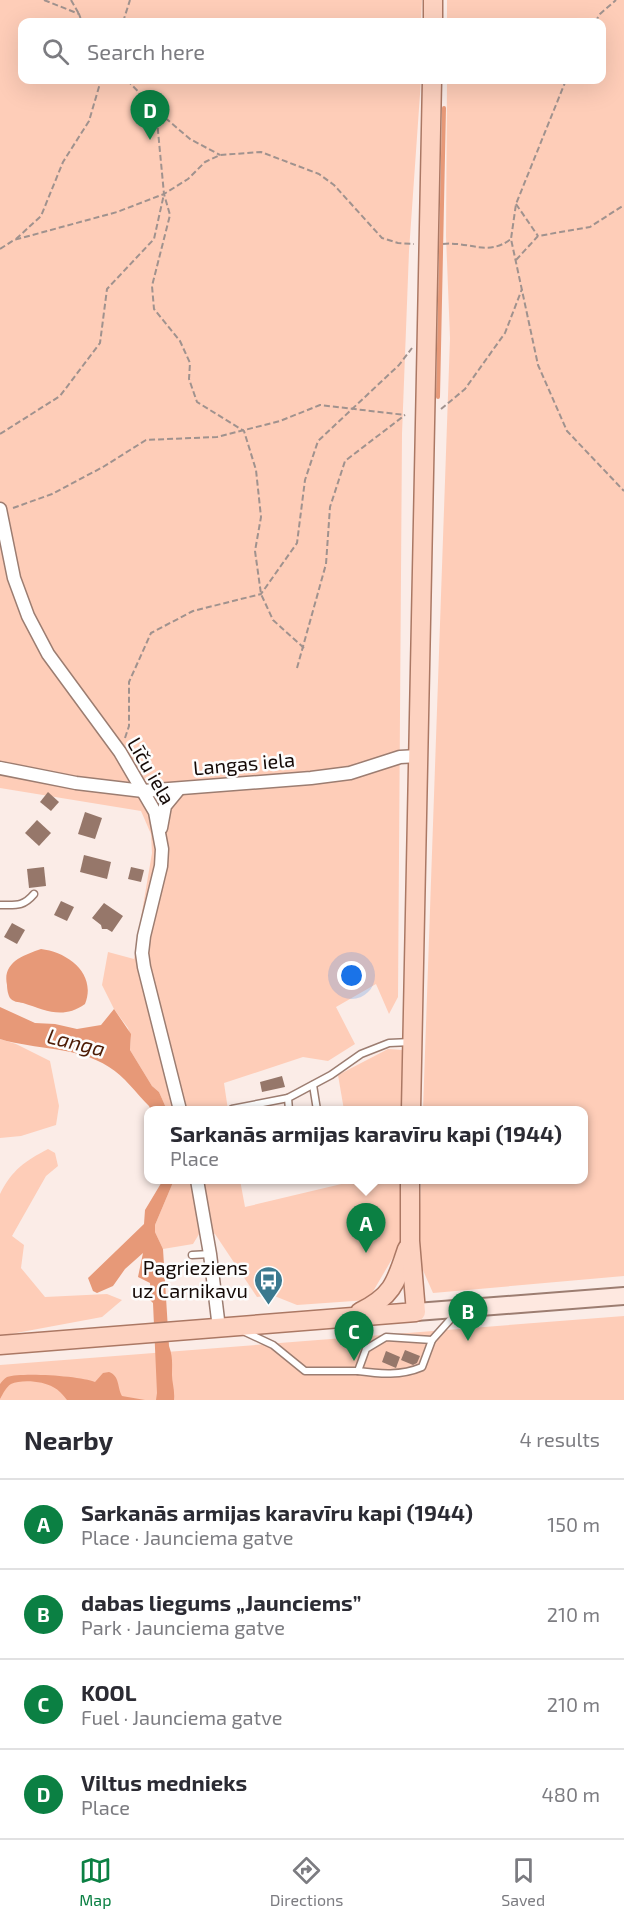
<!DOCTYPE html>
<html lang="en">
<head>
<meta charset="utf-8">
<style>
	:root { --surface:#fff; --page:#f7f7f7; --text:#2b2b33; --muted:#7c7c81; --line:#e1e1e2; --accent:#0b8043 }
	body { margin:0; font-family:"Exo 2",sans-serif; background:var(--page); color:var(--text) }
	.you { position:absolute; left:352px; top:976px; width:21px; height:21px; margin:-15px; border:4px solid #fff; border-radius:50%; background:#1a73e8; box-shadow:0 0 0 9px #1a73e833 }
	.badge { display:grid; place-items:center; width:39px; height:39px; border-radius:50%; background:var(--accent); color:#fff; font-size:20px; font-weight:700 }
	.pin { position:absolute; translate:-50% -50px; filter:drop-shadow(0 2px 3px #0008) }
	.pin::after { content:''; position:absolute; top:32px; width:21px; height:18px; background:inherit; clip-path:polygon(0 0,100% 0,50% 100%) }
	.popup { position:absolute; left:144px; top:1106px; width:444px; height:78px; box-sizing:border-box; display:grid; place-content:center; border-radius:12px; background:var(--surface); filter:drop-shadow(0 2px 4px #0005); font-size:20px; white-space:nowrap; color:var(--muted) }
	.popup b { font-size:22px; color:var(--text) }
	.popup::after { content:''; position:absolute; left:50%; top:100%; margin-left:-12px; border:12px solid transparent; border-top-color:var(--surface) }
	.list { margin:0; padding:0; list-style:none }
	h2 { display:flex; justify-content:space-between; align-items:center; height:78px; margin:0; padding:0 24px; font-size:26px }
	h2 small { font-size:20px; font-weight:400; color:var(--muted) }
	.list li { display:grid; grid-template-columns:39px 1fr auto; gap:18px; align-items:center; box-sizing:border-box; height:90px; padding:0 24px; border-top:2px solid var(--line) }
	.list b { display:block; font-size:22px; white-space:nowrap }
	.list p { margin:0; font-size:20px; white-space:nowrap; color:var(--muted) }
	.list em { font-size:20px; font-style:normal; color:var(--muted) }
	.icon { flex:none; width:33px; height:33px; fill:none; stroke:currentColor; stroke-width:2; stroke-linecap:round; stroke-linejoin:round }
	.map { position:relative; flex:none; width:624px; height:1400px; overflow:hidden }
	.search { position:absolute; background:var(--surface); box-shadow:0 6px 24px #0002; left:18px; right:18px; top:18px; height:66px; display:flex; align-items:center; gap:15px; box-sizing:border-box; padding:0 21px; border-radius:12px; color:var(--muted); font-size:22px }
	.sheet { height:438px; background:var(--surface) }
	nav { display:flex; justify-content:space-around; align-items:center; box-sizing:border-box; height:84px; border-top:2px solid var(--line); background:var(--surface); font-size:16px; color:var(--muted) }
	nav a { display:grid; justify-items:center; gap:3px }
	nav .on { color:var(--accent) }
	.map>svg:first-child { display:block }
	.green { fill:#fecdb8 }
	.water { fill:#e79978 }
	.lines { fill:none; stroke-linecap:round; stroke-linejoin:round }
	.stream { stroke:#e79978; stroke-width:4 }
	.building { fill:#96776a }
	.service-casing { stroke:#9c7d71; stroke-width:9 }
	.minor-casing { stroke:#9c7d71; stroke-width:15 }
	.secondary-casing { stroke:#9c7d71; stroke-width:20 }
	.primary-casing { stroke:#ab7864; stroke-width:21 }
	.path { stroke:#a0928e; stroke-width:2; stroke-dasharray:6 3; stroke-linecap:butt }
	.service { stroke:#fff; stroke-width:6 }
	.minor { stroke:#fff; stroke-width:12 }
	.secondary { stroke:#fee8e0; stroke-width:16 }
	.primary { stroke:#fdd2c0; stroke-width:18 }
	.labels { text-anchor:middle; stroke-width:5; stroke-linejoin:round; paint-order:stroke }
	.street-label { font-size:20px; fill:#140906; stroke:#fdfdfd }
	.poi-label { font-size:20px; fill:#140906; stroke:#fdfdfd; text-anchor:end }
	.water-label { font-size:21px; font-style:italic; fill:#4c1b04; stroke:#fdfdfd }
</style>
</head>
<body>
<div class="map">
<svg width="624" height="1400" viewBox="0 0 624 1400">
	<rect width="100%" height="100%" fill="#fbece7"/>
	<g class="green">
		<polygon points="0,0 422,0 421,22 22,22 22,80 421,80 409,251 402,434 398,997 389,1014 376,984 336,1007 355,1044 328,1061 303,1057 224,1083 228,1110 167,1110 159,1092 152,1086 130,1050 131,1038 128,1028 114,1009 102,985 108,952 134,959 152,853 151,834 141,811 0,788"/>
		<polygon points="447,0 624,0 624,1276 433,1293 418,1259 421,1180 584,1180 584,1110 423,1110 450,338 446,236 447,80 602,80 602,22 447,22"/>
		<polygon points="0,1039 16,1044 50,1061 59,1106 56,1125 21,1136 0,1138"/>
		<polygon points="388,1049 403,1050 403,1110 344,1110 338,1075"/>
		<path d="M48 1149 55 1153 58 1166 46 1176 12 1236 24 1245 21 1268 45 1297 107 1294 122 1300 102 1317 0 1336V1194C12 1170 25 1161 48 1149Z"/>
		<polygon points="174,1180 240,1180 245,1207 354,1181 354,1180 402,1180 402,1242 368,1300 297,1305 272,1295 257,1297 215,1234 201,1231 193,1244 163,1249 155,1232 155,1225"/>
		<polygon points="624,1316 624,1400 0,1400 0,1365"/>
	</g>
	<g class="water">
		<path d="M41 949C68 952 97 974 85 1004 62 1020 46 1010 23 1003 18 1002 13 1002 10 998 8 995 7 989 7 985 2 962 24 955 41 949Z"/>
		<path d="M0 1007 35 1023 55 1024 77 1029 101 1025 114 1009 131 1034 130 1050 152 1086 159 1092 167 1110H151L149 1106C136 1093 124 1076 109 1067 77 1046 35 1050 0 1039Z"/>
		<path d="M163 1180H174L155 1225V1232L163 1249 169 1346C173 1357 172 1364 172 1375 172 1383 175 1390 174 1400H156L157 1393 153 1303 149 1299 151 1296 150 1283 138 1277 143 1253 125 1269 113 1286 97 1293 93 1291 88 1278 144 1224 145 1210Z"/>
		<path d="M109 1372C120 1376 117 1387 122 1396L145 1400H67C63 1395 59 1390 53 1387 44 1381 21 1379 11 1384 6 1387 3 1394 0 1399V1384C2 1381 4 1379 7 1377 22 1372 81 1376 95 1382L103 1373Z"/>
	</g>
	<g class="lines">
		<polyline class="stream" points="438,397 444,108"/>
	</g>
	<g class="building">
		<polygon points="48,792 59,802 51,811 40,802"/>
		<polygon points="85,812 102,818 95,839 78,834"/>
		<polygon points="37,820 51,833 39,846 25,833"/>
		<polygon points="84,855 111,862 107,879 80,872"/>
		<polygon points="44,867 46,886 29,888 27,869"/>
		<polygon points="131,867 144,870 141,882 128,879"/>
		<polygon points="61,901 74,907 67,921 54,915"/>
		<polygon points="104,903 123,916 112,932 107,929 102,929 101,925 92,918"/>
		<polygon points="12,923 25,930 17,944 4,937"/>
		<polygon points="282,1076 285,1087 262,1092 260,1082"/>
		<polygon points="405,1350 420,1356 417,1363 413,1365 401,1360"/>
		<polygon points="386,1351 400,1357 396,1368 382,1362"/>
	</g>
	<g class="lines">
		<defs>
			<g id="service">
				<path d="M0 905C16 905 23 907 34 894"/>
				<polyline points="313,1085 317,1110"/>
				<polyline points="232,1109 288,1098"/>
				<polyline points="289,1110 288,1098 331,1075 361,1054 389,1043 411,1042"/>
				<polyline points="192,1255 210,1254"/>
				<polyline points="243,1331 273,1345 305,1371 358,1371 366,1349 386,1337 432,1340 457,1312"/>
				<path d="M358 1371C380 1374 401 1376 422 1367L432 1340"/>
			</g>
			<g id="minor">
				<polyline points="0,509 14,578 28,616 48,654 120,752 155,812 162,849 161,866 144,936 142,953 144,967 180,1110"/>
				<polyline points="0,768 76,783 143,791 311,778 350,773 400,757 418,756"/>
				<polyline points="161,828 165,806 179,789"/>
				<polyline points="197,1180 210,1254 219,1328"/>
			</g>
			<polyline id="secondary" points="416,1312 624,1296"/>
			<g id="primary">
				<polyline points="433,22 433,0"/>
				<polyline points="411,1110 432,80"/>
				<path d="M360 1312C393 1296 396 1282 407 1249"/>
				<polyline points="0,1345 416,1312 410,1241 410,1180"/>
			</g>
		</defs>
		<use href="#service" class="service-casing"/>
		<use href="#minor" class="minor-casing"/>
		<use href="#secondary" class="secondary-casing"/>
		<use href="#primary" class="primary-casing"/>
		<g class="path">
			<polyline points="44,0 79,14 82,22"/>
			<polyline points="71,0 79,14"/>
			<polyline points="123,22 130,0"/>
			<polyline points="595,22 600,14 616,0"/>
			<polyline points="127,80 156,110 190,139 220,155"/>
			<polyline points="566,80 516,204 511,239 538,365 567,431 624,491"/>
			<polyline points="156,110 164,194 170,215 152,286 154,309 180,341 190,363 189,379 197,402 244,431 256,470 261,517 255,551 261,594 273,620 304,648"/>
			<polyline points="516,204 538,236"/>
			<polyline points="16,239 41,216 63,162 89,121 101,80"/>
			<path d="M443 244C470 241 487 257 511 239"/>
			<polyline points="0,249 14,240 117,212 164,194 188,179 205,162 220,155 261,152 319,174 334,185 382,238 398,243 414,244"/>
			<polyline points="516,260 538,236 590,227 624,205"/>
			<polyline points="441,409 465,389 505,333 522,289"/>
			<polyline points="0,434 60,396 100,343 107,289 154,239 164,194"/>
			<polyline points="13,508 52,494 103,467 146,440 217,437 280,421 320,405 405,415"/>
			<polyline points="297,668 326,564 330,507 345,461 405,415"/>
			<polyline points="125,738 129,726 129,682 151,633 193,611 261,594 297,543 305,480 318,441 399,365 412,348"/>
		</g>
		<use href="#service" class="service"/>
		<use href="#minor" class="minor"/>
		<use href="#secondary" class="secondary"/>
		<use href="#primary" class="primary"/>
	</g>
	<defs>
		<symbol id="bus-pin" viewBox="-11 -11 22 30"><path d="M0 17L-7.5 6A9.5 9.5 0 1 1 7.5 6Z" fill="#3b798f" stroke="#fdfdfd"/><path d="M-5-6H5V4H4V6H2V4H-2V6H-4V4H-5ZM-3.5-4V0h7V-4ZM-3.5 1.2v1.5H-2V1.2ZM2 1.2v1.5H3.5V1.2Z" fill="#fff"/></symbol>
	</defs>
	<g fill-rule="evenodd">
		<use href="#bus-pin" x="252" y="1264" width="33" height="45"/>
	</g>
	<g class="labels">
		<g class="street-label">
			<text transform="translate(244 764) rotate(-5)" y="7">Langas iela</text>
			<text transform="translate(151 771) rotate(60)" y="7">Līču iela</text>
		</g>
		<g class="poi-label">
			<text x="248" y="1275">Pagrieziens<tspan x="248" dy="23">uz Carnikavu</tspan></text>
		</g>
		<g class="water-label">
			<text transform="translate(76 1043) rotate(14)" y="7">Langa</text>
		</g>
	</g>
</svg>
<div class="you"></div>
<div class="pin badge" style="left:366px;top:1253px">A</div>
<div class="popup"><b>Sarkanās armijas karavīru kapi (1944)</b>Place</div>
<div class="pin badge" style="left:468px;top:1341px">B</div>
<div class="pin badge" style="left:354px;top:1361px">C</div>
<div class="pin badge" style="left:150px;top:140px">D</div>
<div class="search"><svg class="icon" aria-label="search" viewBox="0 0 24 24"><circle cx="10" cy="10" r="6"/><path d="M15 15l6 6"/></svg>Search here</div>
</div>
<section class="sheet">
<h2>Nearby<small>4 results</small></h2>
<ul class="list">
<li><span class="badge">A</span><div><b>Sarkanās armijas karavīru kapi (1944)</b><p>Place · Jaunciema gatve</p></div><em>150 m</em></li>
<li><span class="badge">B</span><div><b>dabas liegums „Jaunciems”</b><p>Park · Jaunciema gatve</p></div><em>210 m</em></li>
<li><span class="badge">C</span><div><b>KOOL</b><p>Fuel · Jaunciema gatve</p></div><em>210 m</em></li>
<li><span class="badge">D</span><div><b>Viltus mednieks</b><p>Place</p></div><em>480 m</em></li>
</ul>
</section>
<nav>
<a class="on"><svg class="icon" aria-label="map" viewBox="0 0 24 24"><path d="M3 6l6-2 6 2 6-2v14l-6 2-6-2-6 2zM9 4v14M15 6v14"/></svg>Map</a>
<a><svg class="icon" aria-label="directions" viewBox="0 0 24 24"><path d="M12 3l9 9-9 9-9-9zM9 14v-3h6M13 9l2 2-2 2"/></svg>Directions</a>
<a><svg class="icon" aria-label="saved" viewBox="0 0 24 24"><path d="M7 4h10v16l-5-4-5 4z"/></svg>Saved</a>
</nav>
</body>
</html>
